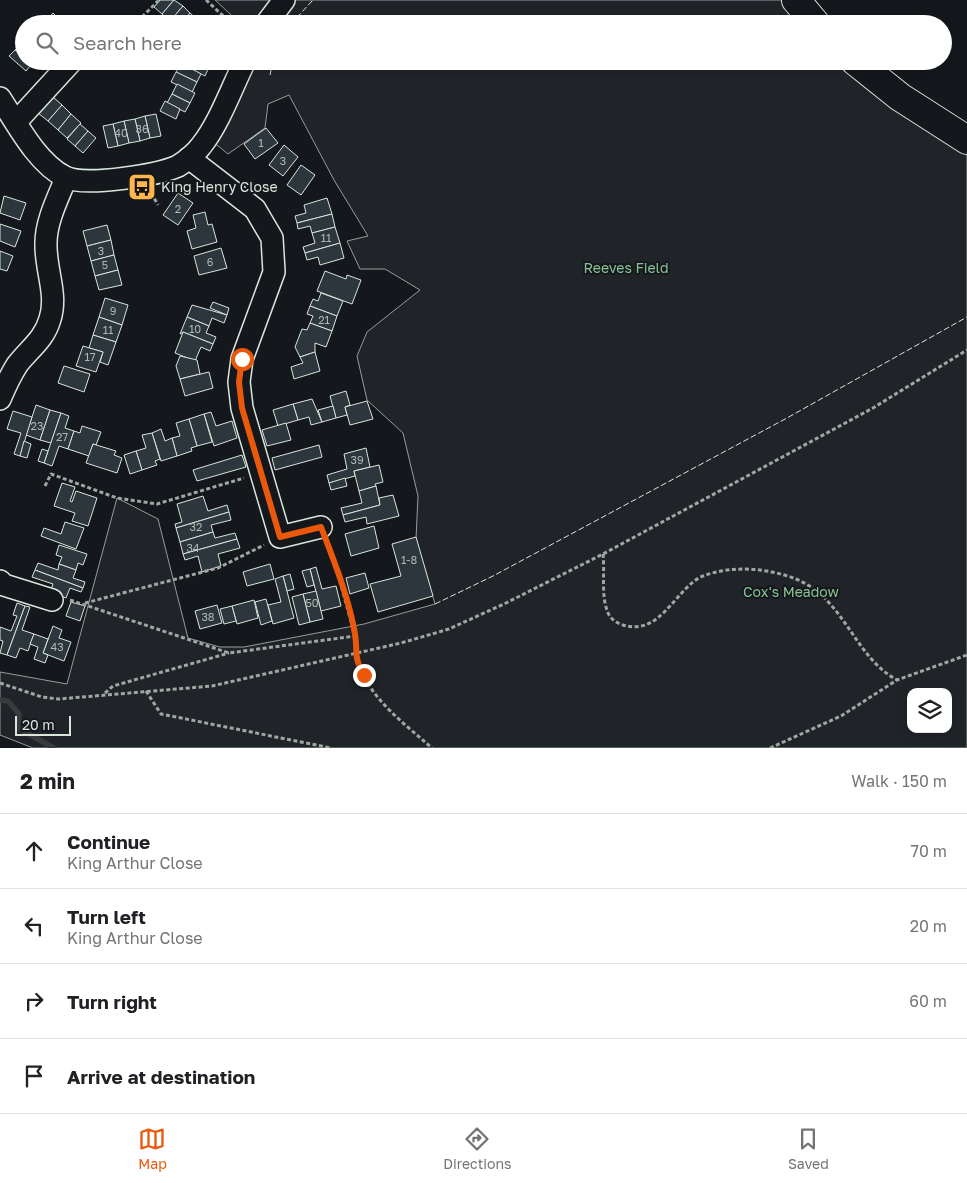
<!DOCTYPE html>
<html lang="en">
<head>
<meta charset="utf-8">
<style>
	:root { --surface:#fff; --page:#f2f2f2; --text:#202124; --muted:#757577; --line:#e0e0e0; --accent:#ea580c }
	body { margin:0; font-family:"Golos Text",sans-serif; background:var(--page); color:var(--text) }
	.controls { position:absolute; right:15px; bottom:15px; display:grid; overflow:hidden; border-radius:10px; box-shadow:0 2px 12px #0003 }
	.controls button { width:45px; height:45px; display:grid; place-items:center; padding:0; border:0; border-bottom:1px solid var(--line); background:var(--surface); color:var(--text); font:25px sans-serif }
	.scale { position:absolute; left:15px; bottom:12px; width:56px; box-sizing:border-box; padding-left:5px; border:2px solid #d8e6dc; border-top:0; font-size:14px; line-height:18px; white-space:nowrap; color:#d8e6dc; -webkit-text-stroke:4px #14181c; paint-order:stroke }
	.stop { position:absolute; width:15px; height:15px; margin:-11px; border:4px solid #ea580c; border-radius:50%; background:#fff }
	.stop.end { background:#ea580c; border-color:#fff; box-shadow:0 1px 5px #0008 }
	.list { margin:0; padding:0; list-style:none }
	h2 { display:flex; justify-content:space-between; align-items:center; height:65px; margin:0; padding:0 20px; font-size:21px }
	h2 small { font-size:16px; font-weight:400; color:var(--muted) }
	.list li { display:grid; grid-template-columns:32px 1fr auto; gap:15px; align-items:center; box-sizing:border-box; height:75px; padding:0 20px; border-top:1px solid var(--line) }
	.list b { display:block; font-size:19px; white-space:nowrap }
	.list p { margin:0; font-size:16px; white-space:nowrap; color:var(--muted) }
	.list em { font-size:16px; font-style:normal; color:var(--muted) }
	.icon { flex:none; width:28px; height:28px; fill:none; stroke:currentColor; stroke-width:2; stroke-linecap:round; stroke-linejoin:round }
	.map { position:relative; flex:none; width:967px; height:748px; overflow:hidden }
	.search { position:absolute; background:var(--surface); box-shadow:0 2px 12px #0003; left:15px; right:15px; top:15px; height:55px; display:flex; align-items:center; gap:12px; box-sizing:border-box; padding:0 18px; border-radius:28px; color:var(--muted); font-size:19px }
	.sheet { height:365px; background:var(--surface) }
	nav { display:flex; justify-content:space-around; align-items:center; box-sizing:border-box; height:70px; border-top:1px solid var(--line); background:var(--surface); font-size:14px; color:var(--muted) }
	nav a { display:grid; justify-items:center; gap:2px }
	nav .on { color:var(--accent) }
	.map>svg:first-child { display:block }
	.green { fill:#202428; stroke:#939e99; fill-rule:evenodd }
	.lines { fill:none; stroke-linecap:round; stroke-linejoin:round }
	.stream { stroke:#363b3e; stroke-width:5.5 }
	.building { fill:#2c363c; stroke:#d8e6dc }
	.minor-casing { stroke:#d8e6dc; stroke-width:24 }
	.highway-casing { stroke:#d8e6dc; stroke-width:30 }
	.path { stroke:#9da8a2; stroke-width:3; stroke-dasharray:4 2.5; stroke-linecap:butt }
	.minor { stroke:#14181c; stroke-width:21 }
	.highway { stroke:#14181c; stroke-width:28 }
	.fence { stroke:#d8e6dc; stroke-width:1; stroke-dasharray:6 2.5; stroke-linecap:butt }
	.route { stroke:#ea580c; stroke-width:6 }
	.labels { text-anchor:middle; stroke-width:4; stroke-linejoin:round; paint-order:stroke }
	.number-label { font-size:11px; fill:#adbab4 }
	.poi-label { font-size:14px; fill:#d8e6dc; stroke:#14181c; text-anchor:start }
	.park-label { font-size:14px; fill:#8ac095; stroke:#14181c }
</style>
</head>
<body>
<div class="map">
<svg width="967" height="748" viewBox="0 0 967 748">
	<rect width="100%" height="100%" fill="#14181c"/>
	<g class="green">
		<polygon points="215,0 796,0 816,24 241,24"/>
		<path d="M245 61H855L967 140V748H33L0 735V672L67 684 117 498 158 519 188 638 220 647H244L364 624 435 604 416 539 418 496 403 433 367 400 357 356 367 332 420 290 385 269H360L347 241 368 236 334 180 289 95 268 104 265 128 228 154 207 137ZM911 692H948V729H911Z"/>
	</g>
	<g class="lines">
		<polyline class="stream" points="0,700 8,701 19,714 18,728 54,748"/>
	</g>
	<g class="building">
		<polygon points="160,0 174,0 162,14 154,7"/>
		<polygon points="174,0 183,6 170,21 162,14"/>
		<polygon points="183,6 190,13 180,24 173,24 170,21"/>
		<polygon points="53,13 64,24 49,24 46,21"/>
		<polygon points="190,13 198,20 194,24 180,24"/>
		<polygon points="23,42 24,43 24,58 15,50"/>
		<polygon points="15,50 24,58 24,61 31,65 26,71 9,56"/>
		<polygon points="188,61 198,61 209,67 205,76 186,66"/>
		<polygon points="181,63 201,74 197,82 176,72"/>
		<polygon points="176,72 197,82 192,92 171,82"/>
		<polygon points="177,84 195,93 190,103 172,94"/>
		<polygon points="172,94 190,103 185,112 167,103"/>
		<polygon points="53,97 62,105 48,121 38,113"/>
		<polygon points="165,101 180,109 176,119 160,111"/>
		<polygon points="62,105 71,114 58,130 48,121"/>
		<polygon points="71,114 81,123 67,138 58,130"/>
		<polygon points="156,114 161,136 150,138 145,116"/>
		<polygon points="145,116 150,138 140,141 135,119"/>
		<polygon points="135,119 140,141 129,143 124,121"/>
		<polygon points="124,121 129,143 118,146 113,124"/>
		<polygon points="80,124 88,131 75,146 67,139"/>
		<polygon points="113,124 118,146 108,148 103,126"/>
		<polygon points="266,128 278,143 255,159 244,144"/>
		<polygon points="88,131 96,138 83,153 75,146"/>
		<polygon points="284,145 298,157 283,176 269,165"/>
		<polygon points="301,165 315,175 301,195 287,185"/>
		<polygon points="178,193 193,203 178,225 163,215"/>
		<polygon points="4,196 26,203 20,220 0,213"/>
		<polygon points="327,198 332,214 297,223 295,216 306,213 304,205"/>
		<polygon points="205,212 208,225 212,224 217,242 192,249 187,231 196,228 193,215"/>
		<polygon points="332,214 335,227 312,233 310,226 298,229 297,223"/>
		<polygon points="0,224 21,231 15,247 0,241"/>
		<polygon points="107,225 111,240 87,246 83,231"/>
		<polygon points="335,227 340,243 305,253 303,247 315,243 312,233"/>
		<polygon points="111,240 114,255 91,261 87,246"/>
		<polygon points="340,243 344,258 320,265 318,257 307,260 305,253"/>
		<polygon points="221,248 227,268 199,275 194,256"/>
		<polygon points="0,251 13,256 7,271 0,269"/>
		<polygon points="114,255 118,270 95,276 91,261"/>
		<polygon points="118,270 122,285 99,290 95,276"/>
		<polygon points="325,271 346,279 347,275 361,280 352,304 317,291"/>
		<polygon points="321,293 343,301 337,316 310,306 313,299 318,301"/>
		<polygon points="105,298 128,305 122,325 99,317"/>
		<polygon points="213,302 229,308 227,315 210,308"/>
		<polygon points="192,305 227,315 224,323 212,318 209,326 187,317"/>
		<polygon points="310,306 337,316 332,331 310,323 313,316 307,314"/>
		<polygon points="99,317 122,325 116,342 93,335"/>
		<polygon points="187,317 209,326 206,333 216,337 213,344 183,332 180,334"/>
		<polygon points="310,323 332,331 326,347 315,343 315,352 300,357 295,347 302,329 307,330"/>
		<polygon points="183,332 213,344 210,351 201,347 195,361 175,353"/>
		<polygon points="93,335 116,342 108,365 100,362 103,352 89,348"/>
		<polygon points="83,346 103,352 96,372 76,366"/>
		<polygon points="315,352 320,371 294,379 291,367 303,363 300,357"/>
		<polygon points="180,356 197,360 200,374 180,379 176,366"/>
		<polygon points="64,366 90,374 84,392 58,383"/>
		<polygon points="209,372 213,388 185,396 180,379"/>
		<polygon points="346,391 350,405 345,407 347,415 336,418 330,396"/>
		<polygon points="312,399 322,422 311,425 309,417 298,420 293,404"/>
		<polygon points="367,401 373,419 350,425 345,407"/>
		<polygon points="293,404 298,420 278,426 273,410"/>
		<polygon points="36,405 50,410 40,440 26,435"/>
		<polygon points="333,406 336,418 322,422 318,410"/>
		<polygon points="50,410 61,413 51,443 40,440"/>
		<polygon points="13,411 32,417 20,456 14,454 21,433 7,429"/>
		<polygon points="211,412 216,426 232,421 237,438 214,446 204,414"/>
		<polygon points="61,413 69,416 65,428 74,431 68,449 59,446 52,466 44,463"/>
		<polygon points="204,414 212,442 197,446 189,419"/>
		<polygon points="189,419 197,446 191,448 192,451 177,456 172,438 180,436 176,423"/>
		<polygon points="286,423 291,440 267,446 262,430"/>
		<polygon points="82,426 101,432 96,445 93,444 89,456 68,449 74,431 80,433"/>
		<polygon points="161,429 165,441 172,438 177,456 161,461 152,433"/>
		<polygon points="152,433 160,459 155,461 157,465 142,470 136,451 146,448 142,435"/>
		<polygon points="24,441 31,444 27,458 20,456"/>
		<polygon points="93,444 116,451 114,455 122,458 117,473 86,463"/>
		<polygon points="319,445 322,457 275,470 272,458"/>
		<polygon points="366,448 370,467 354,471 355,476 329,483 327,475 347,469 344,454"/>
		<polygon points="42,449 48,451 44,463 38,461"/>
		<polygon points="136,451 142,470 130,474 124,455"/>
		<polygon points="242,455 246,467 197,481 193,470"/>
		<polygon points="379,465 383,482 375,484 376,486 359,491 354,471"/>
		<polygon points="345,478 347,486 331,490 329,483"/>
		<polygon points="62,483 75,487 70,501 72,502 76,491 97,498 88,526 72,521 75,513 54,506"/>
		<polygon points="376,486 380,505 343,515 341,508 362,503 359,491"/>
		<polygon points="393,495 399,516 367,524 366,517 345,522 343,515 380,505 379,498"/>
		<polygon points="203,496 208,511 227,505 229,512 176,528 175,524 182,522 177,504"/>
		<polygon points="229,512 231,520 211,525 213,532 180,542 176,528"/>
		<polygon points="65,522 84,528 76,549 41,536 44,528 61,534"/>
		<polygon points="374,526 379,548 351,556 345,534"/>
		<polygon points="213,532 215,538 235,533 237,539 183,554 180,542"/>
		<polygon points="416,537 433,596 378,612 370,584 401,576 392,544"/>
		<polygon points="237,539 240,548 218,554 221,566 202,572 198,556 185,560 183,554"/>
		<polygon points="59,545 87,554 83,565 78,563 76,570 59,564 62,557 56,555"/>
		<polygon points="38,563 58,570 59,564 76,570 73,578 85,582 83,588 35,570"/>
		<polygon points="270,564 274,579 247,586 243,572"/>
		<polygon points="316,567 322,589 336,586 341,606 321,611 310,569"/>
		<polygon points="310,569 314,585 307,587 302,571"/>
		<polygon points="35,570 83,588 81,592 70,588 66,598 50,592 53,584 32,577"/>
		<polygon points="365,573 369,588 350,594 346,578"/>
		<polygon points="290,574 294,589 287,591 283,576"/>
		<polygon points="283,576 294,618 273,624 268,605 281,602 275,579"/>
		<polygon points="316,591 323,619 310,622 303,594"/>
		<polygon points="303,594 310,622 299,625 292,597"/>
		<polygon points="266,599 272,621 261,625 255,602"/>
		<polygon points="254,600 258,618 237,624 232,606"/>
		<polygon points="71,602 85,606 80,621 66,616"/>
		<polygon points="17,603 25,606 7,655 0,653 3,641 0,640 0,627 11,631 17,616 13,615"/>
		<polygon points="217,605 222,623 200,629 195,611"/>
		<polygon points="25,606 30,607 22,630 34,634 28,651 20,648 16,658 7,655"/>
		<polygon points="232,606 236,621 224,624 220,609"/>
		<polygon points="53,626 62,630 59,638 71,642 64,661 43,653"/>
		<polygon points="34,634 48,639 43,653 48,655 45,663 34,659 38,647 30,644"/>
	</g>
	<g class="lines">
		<defs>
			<g id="minor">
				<polyline points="266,24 284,0"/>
				<path d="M0 98C17 124 37 163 65 177 85 187 158 175 178 166 186 161 195 154 201 146 219 124 232 87 245 61"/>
				<polyline points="16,122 72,61"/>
				<polyline points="189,158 255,209 272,238 274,272 242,359 239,382 242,408 280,537 321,527"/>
				<path d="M0 399C5 387 10 376 17 365 29 349 44 340 50 319 58 294 45 269 46 243 46 221 58 198 66 178"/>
				<polyline points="0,581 4,585 52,600"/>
			</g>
			<g id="highway">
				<polyline points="796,0 816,24"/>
				<polyline points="855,61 900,97 967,140"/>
			</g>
		</defs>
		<use href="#minor" class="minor-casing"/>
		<use href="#highway" class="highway-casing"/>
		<g class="path">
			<polyline points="206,0 232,24"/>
			<polyline points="124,24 141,18 159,0"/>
			<polyline points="151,193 158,205"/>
			<polyline points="45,486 51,474 117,498 157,504 244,478"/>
			<polyline points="327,544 336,567 355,636"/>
			<path d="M603 554C605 571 601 594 607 610 609 618 616 623 623 625 661 637 676 587 703 576 732 565 768 568 796 579 845 599 854 657 897 680"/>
			<path d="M70 600 229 653 355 636C352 686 398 718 432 748"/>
			<polyline points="85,603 218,568 264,545"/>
			<polyline points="0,683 42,697 59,699 212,686 401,643 449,629 506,603 603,554 873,408 967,350"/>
			<polyline points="146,691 161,714 331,748"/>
			<polyline points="105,693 113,686 229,653"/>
			<polyline points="770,748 841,716 897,680 967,655"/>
		</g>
		<use href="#minor" class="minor"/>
		<use href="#highway" class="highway"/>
		<g class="fence">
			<polyline points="291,24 313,0"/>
			<polyline points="270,75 273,61"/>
			<polyline points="435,604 493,576 787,418 967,317"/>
		</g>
	</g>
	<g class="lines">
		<path class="route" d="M242 359 239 382 242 408 280 537 321 527C334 561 349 598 355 634 358 653 353 656 364 675"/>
	</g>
	<defs>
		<symbol id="bus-square" viewBox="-11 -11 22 22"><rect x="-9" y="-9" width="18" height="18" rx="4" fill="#ffb74d" stroke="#14181c"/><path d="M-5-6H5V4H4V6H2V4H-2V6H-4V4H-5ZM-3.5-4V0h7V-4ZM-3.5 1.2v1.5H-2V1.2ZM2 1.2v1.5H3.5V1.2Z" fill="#111"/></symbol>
	</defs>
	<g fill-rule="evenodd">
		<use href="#bus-square" x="126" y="171" width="32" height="32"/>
	</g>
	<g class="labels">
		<g class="number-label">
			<text x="142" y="133">36</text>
			<text x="121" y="137">40</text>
			<text x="261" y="147">1</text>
			<text x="283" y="165">3</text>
			<text x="178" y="213">2</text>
			<text x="326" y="242">11</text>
			<text x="101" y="255">3</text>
			<text x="210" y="266">6</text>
			<text x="105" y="269">5</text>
			<text x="113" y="315">9</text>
			<text x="324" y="324">21</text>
			<text x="195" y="333">10</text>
			<text x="108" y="334">11</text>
			<text x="90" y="361">17</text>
			<text x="37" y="430">23</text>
			<text x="62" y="441">27</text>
			<text x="357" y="464">39</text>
			<text x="196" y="531">32</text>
			<text x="193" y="552">34</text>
			<text x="409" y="564">1-8</text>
			<text x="312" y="607">50</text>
			<text x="208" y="621">38</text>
			<text x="57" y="651">43</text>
		</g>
		<g class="poi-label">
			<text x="161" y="192">King Henry Close</text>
		</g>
		<g class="park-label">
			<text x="626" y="273">Reeves Field</text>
			<text x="791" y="597">Cox's Meadow</text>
		</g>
	</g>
</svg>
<div class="controls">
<button><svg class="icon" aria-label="layers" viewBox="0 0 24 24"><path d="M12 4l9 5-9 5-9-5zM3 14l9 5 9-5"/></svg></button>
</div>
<div class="scale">20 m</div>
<div class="stop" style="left:242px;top:359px"></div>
<div class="stop end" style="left:364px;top:675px"></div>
<div class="search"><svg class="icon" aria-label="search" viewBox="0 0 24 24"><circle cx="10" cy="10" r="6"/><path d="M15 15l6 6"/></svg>Search here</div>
</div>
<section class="sheet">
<h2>2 min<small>Walk · 150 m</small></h2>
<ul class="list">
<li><svg class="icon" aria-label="ahead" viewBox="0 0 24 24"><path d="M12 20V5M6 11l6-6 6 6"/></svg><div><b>Continue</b><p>King Arthur Close</p></div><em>70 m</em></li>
<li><svg class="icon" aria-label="left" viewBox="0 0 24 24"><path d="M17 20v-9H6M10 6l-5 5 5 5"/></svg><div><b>Turn left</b><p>King Arthur Close</p></div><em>20 m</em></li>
<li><svg class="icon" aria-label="right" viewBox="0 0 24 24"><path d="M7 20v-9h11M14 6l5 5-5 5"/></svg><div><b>Turn right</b></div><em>60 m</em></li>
<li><svg class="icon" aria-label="arrive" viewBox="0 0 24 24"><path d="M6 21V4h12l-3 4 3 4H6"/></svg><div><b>Arrive at destination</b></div></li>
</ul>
</section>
<nav>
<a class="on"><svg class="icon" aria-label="map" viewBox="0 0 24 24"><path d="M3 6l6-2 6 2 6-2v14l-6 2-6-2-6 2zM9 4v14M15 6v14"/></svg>Map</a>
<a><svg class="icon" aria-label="directions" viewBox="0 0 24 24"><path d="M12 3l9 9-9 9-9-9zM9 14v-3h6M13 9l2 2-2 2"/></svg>Directions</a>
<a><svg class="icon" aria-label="saved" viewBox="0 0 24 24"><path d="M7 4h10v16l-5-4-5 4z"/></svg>Saved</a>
</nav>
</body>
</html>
